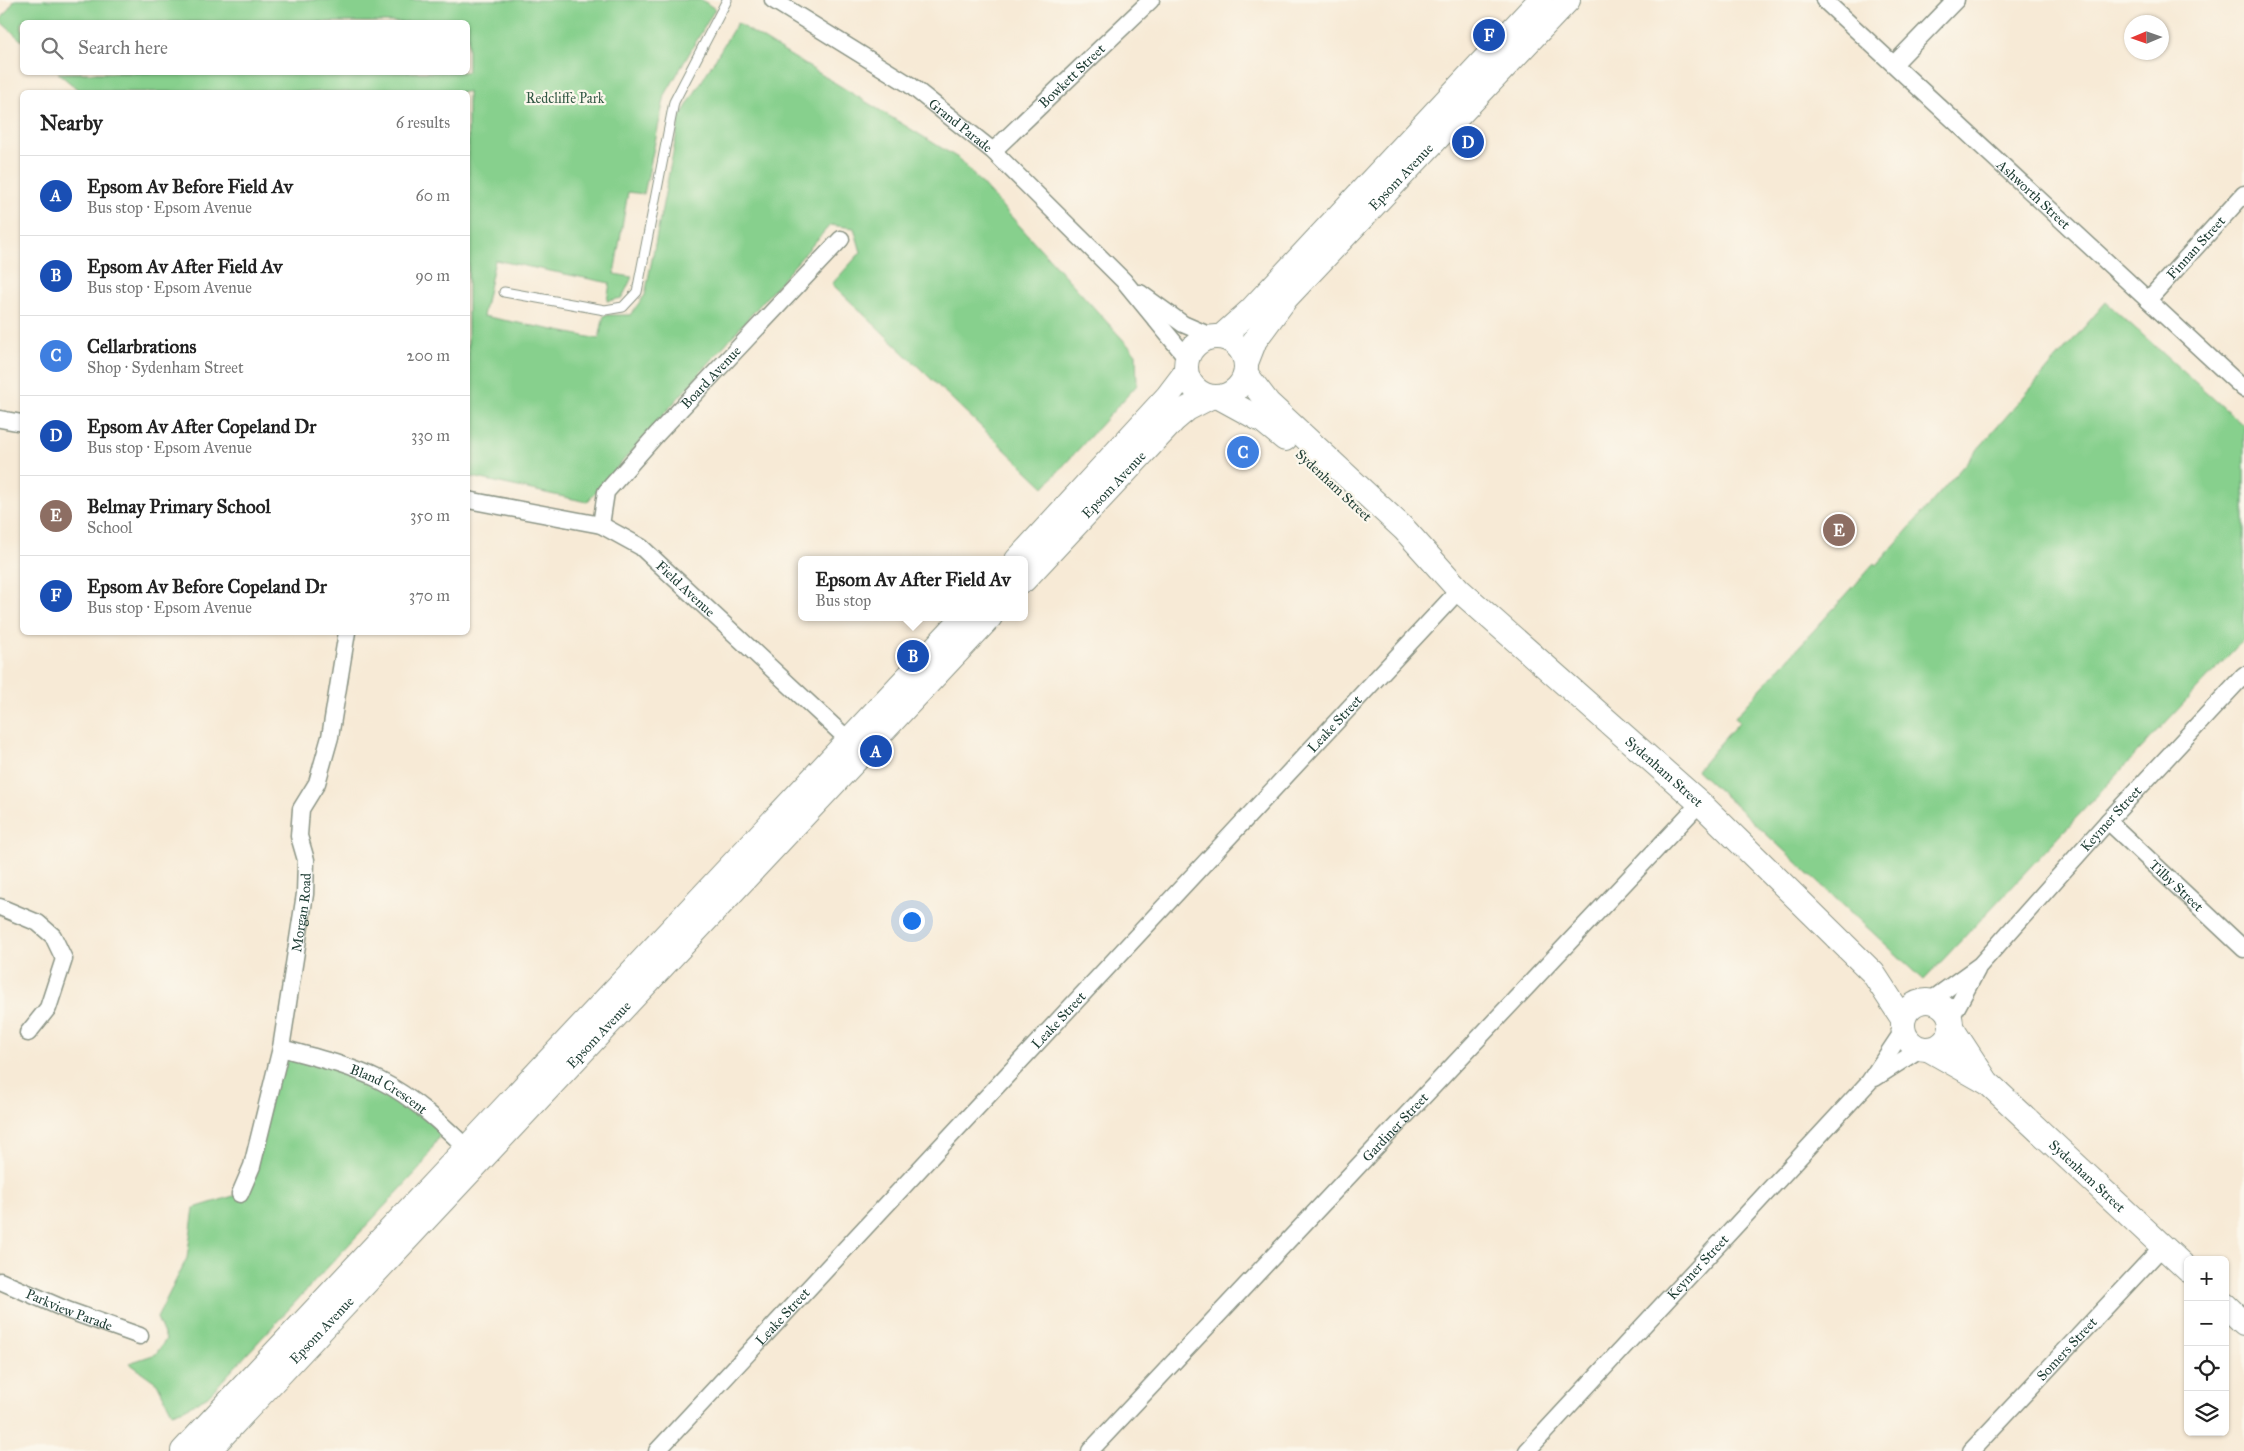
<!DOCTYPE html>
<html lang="en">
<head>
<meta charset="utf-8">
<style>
	:root { --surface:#fff; --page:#f6f6f6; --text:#222; --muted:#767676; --line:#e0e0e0; --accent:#c8321e }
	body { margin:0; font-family:"IM FELL Great Primer",serif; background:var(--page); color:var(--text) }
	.controls { position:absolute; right:15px; bottom:15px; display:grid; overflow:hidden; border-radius:8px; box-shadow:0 1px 4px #0004 }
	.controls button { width:45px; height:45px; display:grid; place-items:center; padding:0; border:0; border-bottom:1px solid var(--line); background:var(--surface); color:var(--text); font:25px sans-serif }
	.compass { position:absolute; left:2124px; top:15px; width:45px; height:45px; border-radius:50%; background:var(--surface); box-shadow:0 1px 4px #0004; rotate:268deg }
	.you { position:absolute; left:911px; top:920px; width:18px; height:18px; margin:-12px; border:4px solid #fff; border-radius:50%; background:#1a73e8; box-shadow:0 0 0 8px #1a73e833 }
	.badge { display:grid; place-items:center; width:32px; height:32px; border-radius:50%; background:var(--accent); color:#fff; font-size:16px; font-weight:700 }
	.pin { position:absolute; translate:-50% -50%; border:2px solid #fff; box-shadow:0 1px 5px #0006 }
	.popup { position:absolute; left:798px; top:556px; width:230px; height:65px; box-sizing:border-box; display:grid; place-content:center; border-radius:8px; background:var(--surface); filter:drop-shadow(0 1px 4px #0005); font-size:16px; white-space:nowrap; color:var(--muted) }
	.popup b { font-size:19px; color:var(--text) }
	.popup::after { content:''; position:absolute; left:50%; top:100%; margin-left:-10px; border:10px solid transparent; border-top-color:var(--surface) }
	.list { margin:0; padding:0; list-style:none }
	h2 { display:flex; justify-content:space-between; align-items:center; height:65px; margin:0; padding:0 20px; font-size:21px }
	h2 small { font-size:16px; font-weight:400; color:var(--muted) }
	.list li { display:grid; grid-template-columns:32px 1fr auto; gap:15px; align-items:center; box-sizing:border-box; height:80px; padding:0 20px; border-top:1px solid var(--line) }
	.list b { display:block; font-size:19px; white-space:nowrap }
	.list p { margin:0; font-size:16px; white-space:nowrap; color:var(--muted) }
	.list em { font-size:16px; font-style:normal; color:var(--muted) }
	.icon { flex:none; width:28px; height:28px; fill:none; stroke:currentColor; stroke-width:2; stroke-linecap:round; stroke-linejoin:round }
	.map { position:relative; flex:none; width:2244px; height:1451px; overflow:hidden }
	.search { position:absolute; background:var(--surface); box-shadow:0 1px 4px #0004; left:20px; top:20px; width:450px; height:55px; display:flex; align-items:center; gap:12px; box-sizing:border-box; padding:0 18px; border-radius:8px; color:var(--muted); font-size:19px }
	.panel { position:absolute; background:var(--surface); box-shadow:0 1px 4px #0004; left:20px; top:90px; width:450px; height:545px; border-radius:8px }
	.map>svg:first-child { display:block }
	.green { fill:#87d08d; stroke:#538660 }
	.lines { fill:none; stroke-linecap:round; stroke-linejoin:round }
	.lane-casing { stroke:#8b9485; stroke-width:11 }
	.street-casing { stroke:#8b9485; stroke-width:19 }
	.secondary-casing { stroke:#8b9485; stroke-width:26 }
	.lane { stroke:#fff; stroke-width:9 }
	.street { stroke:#fff; stroke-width:16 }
	.secondary { stroke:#fff; stroke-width:24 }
	.labels { text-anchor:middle; stroke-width:4.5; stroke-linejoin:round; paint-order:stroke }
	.street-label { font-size:14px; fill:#1f3d34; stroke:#fbf7ec }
	.park-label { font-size:14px; fill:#345a46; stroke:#fbf7ec }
</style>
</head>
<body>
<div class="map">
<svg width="2244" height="1451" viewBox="0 0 2244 1451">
	<rect width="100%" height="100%" fill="#fbf7ec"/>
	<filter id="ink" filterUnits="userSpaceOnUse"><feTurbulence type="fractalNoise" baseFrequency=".02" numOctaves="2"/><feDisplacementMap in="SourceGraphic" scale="10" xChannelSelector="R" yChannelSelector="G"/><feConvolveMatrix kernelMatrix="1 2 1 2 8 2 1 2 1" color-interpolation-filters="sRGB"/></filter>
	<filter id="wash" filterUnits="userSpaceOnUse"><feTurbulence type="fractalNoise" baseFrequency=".0096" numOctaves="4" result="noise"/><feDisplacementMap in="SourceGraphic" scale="20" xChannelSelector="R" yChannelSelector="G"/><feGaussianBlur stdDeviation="1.12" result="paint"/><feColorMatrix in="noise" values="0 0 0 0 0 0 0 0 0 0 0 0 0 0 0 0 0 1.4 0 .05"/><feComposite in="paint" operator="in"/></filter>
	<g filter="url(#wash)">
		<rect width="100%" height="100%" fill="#f7ead6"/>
		<g class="green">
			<polygon points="15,0 702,0 715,9 665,95 644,194 628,192 614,274 632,277 622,298 607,301 610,283 495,260 483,316 599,339 604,315 630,315 645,295 680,117 737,23 958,158 1136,354 1137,385 1044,487 832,284 861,252 854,228 830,225 587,502 468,476 468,92 81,92 58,73 468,72 468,22 22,22 22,41 0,21"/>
			<polygon points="2106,302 2244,426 2244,639 1924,980 1697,770 1739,722 1735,717 1875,563 1877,565"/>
			<polygon points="281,1048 344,1066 444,1128 421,1167 208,1396 184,1409 172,1413 157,1383 129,1363 156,1354 166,1339 157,1318 187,1258 194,1208 240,1194"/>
		</g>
	</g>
	<g filter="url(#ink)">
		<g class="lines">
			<defs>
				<polyline id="lane" points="504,292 605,310 623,307 637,292 674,102 727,0"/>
				<g id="street">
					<path id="s1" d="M773 0 910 85 993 151 1124 281 1187 358"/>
					<path id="s2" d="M1824 0 2244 389"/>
					<polyline points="1894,64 1956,0"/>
					<path id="s3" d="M993 151 1151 0"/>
					<polyline points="1140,293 1183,324 1213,337"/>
					<path id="s4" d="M2148 300 2244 194"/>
					<polyline points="0,419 22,423"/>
					<path id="s5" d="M468 500 601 525 641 547 856 747"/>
					<path id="s6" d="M601 525 606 492 657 434 841 239"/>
					<path id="s7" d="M2108 821 2244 949"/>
					<polyline points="0,907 38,923 53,936 64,959 48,1008 28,1033"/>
					<path id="s8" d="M1930 1001 1980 965 2108 821 2244 675"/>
					<polyline points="1951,1018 1977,970"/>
					<path id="s9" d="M281 1048C314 1057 348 1065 379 1080 415 1098 445 1127 474 1155"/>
					<polyline points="1875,1078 1920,1049"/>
					<path id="s10" d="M240 1194 252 1166 281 1048 305 894 306 860 299 836 301 809 317 783 330 737 347 632"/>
					<path id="s11" d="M0 1281 67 1310 140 1336"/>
					<path id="s12" d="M657 1451 1459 590"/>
					<path id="s13" d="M1090 1451 1700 803"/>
					<path id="s14" d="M1527 1451 1869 1082 1903 1031"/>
					<path id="s15" d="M1971 1451 2163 1246"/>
				</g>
				<g id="secondary">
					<circle cx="1216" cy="367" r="30"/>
					<polyline points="1221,337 1250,311 1540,0"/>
					<path id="s16" d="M1246 363 1255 340 1286 298 1568 0"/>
					<path id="s17" d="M1246 374 1268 403 1405 530 1459 590 1700 803 1873 973 1903 1019"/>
					<polyline points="1221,398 1263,421 1285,439"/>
					<polyline points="1017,560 1167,397 1186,372"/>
					<path id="s18" d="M1024 580 1174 420 1187 409 1210 397"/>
					<circle cx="1927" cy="1025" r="24"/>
					<polyline points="1951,1027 1985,1079"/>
					<path id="s19" d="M1928 1049 1988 1083 2188 1270"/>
					<polyline points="2225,1305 2244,1323"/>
					<polyline points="183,1451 964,617"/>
					<path id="s20" d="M208 1451 990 617"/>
				</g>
			</defs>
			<use href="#lane" class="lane-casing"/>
			<use href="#street" class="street-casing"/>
			<use href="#secondary" class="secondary-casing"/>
			<use href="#lane" class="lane"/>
			<use href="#street" class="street"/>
			<use href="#secondary" class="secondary"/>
		</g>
	</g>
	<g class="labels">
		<g class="street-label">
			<text dy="5" stroke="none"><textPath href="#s3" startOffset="109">Bowkett Street</textPath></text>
			<text dy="5" stroke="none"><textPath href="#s1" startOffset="226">Grand Parade</textPath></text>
			<text dy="5" stroke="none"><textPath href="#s16" startOffset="244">Epsom Avenue</textPath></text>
			<text dy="5" stroke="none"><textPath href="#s2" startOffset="286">Ashworth Street</textPath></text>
			<text dy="5" stroke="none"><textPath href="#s4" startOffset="71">Finnan Street</textPath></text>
			<text dy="5" stroke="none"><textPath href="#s6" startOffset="189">Board Avenue</textPath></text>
			<text dy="5" stroke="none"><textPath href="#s18" startOffset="131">Epsom Avenue</textPath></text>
			<text transform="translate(1334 485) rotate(43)" y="5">Sydenham Street</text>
			<text dy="5" stroke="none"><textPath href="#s5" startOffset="242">Field Avenue</textPath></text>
			<text dy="5" stroke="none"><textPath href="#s12" startOffset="994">Leake Street</textPath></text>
			<text dy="5" stroke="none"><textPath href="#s17" startOffset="578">Sydenham Street</textPath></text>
			<text dy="5" stroke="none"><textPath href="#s8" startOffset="258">Keymer Street</textPath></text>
			<text dy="5" stroke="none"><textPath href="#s7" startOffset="94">Tilby Street</textPath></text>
			<text dy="5" stroke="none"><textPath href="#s10" startOffset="289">Morgan Road</textPath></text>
			<text dy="5" stroke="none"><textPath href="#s12" startOffset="589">Leake Street</textPath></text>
			<text dy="5" stroke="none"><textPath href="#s20" startOffset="571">Epsom Avenue</textPath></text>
			<text dy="5" stroke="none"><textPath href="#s9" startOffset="116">Bland Crescent</textPath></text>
			<text dy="5" stroke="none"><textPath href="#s13" startOffset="445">Gardiner Street</textPath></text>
			<text dy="5" stroke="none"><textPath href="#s19" startOffset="205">Sydenham Street</textPath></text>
			<text dy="5" stroke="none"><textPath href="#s14" startOffset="251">Keymer Street</textPath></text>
			<text dy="5" stroke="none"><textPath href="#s11" startOffset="75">Parkview Parade</textPath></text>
			<text dy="5" stroke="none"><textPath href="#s12" startOffset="184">Leake Street</textPath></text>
			<text dy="5" stroke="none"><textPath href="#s20" startOffset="166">Epsom Avenue</textPath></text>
			<text dy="5" stroke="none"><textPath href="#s15" startOffset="140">Somers Street</textPath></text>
		</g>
		<g class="park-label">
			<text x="565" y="103">Redcliffe Park</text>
		</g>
	</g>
</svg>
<div class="controls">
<button>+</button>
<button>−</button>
<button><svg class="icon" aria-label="locate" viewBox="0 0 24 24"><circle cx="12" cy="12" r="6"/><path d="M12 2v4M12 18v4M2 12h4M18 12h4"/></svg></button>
<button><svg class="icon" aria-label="layers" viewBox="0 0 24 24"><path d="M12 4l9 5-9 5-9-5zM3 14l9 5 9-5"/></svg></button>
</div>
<svg class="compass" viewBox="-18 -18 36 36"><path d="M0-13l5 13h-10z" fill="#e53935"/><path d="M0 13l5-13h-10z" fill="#767676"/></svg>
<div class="you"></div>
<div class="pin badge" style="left:876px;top:751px;background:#1a4fb4">A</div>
<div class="pin badge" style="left:913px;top:656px;background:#1a4fb4">B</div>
<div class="popup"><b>Epsom Av After Field Av</b>Bus stop</div>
<div class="pin badge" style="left:1243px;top:452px;background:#3f7fe0">C</div>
<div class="pin badge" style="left:1468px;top:142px;background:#1a4fb4">D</div>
<div class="pin badge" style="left:1839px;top:530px;background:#8d6e63">E</div>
<div class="pin badge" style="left:1489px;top:35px;background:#1a4fb4">F</div>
<div class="search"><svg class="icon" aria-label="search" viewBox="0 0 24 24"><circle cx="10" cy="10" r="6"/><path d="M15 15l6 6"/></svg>Search here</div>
<section class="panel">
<h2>Nearby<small>6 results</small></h2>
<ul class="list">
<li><span class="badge" style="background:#1a4fb4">A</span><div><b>Epsom Av Before Field Av</b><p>Bus stop · Epsom Avenue</p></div><em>60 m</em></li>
<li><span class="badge" style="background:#1a4fb4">B</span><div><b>Epsom Av After Field Av</b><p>Bus stop · Epsom Avenue</p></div><em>90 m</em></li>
<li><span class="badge" style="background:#3f7fe0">C</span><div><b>Cellarbrations</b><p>Shop · Sydenham Street</p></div><em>200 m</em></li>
<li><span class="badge" style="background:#1a4fb4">D</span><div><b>Epsom Av After Copeland Dr</b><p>Bus stop · Epsom Avenue</p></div><em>330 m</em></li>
<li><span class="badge" style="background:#8d6e63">E</span><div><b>Belmay Primary School</b><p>School</p></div><em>350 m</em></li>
<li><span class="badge" style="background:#1a4fb4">F</span><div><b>Epsom Av Before Copeland Dr</b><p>Bus stop · Epsom Avenue</p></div><em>370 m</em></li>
</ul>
</section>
</div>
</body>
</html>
